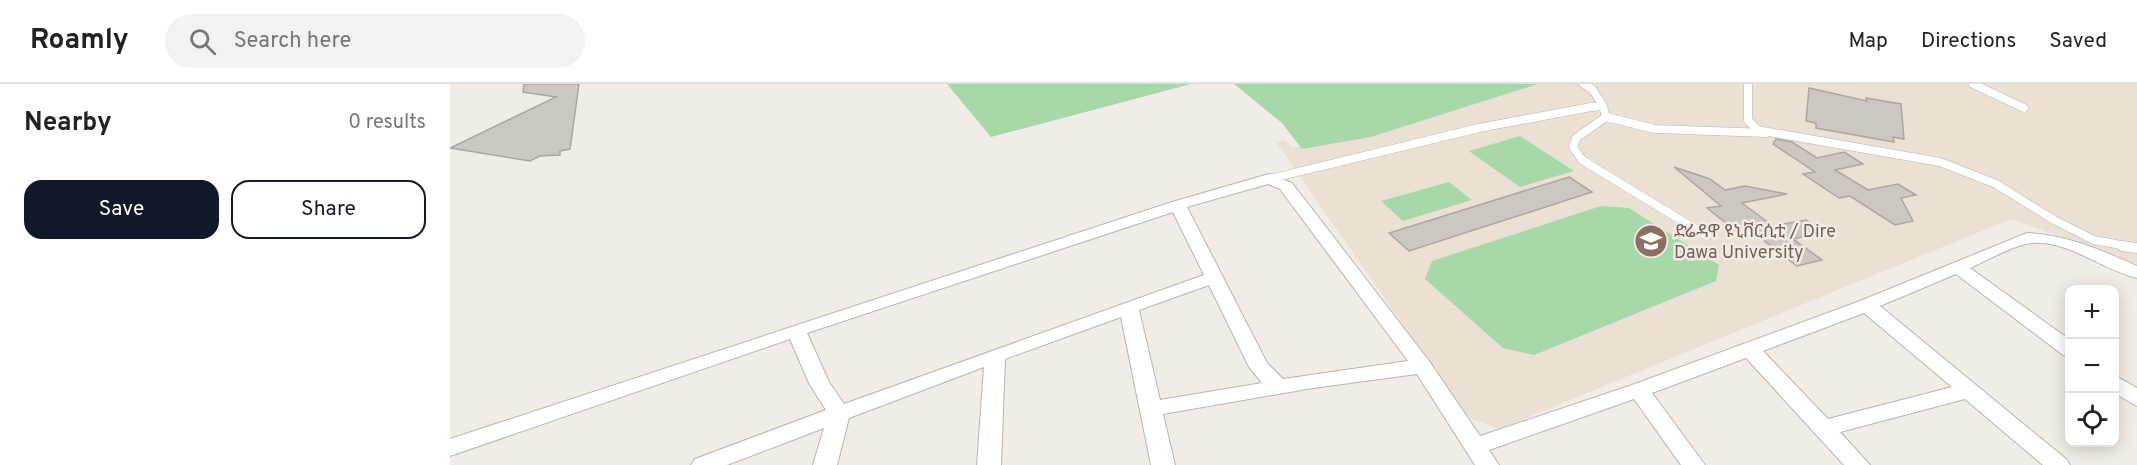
<!DOCTYPE html>
<html lang="en">
<head>
<meta charset="utf-8">
<style>
	:root { --surface:#fff; --page:#f2f2f2; --text:#222; --muted:#767676; --line:#e0e0e0; --accent:#111827 }
	body { margin:0; font-family:Overpass,"Noto Sans Ethiopic",sans-serif; background:var(--page); color:var(--text) }
	.controls { position:absolute; right:18px; bottom:18px; display:grid; overflow:hidden; border-radius:12px; box-shadow:0 3px 15px #0003 }
	.controls button { width:54px; height:54px; display:grid; place-items:center; padding:0; border:0; border-bottom:2px solid var(--line); background:var(--surface); color:var(--text); font:30px sans-serif }
	.list { margin:0; padding:0; list-style:none }
	h2 { display:flex; justify-content:space-between; align-items:center; height:78px; margin:0; padding:0 24px; font-size:26px }
	h2 small { font-size:20px; font-weight:400; color:var(--muted) }
	.actions { display:flex; gap:12px; padding:18px 24px }
	.actions a { flex:1; padding:14px 0; border:2px solid var(--accent); border-radius:18px; text-align:center; font-size:21px; color:var(--accent) }
	.actions .main { background:var(--accent); color:#fff }
	.icon { flex:none; width:33px; height:33px; fill:none; stroke:currentColor; stroke-width:2; stroke-linecap:round; stroke-linejoin:round }
	.map { position:relative; flex:none; width:1687px; height:381px; overflow:hidden }
	header { display:flex; align-items:center; gap:36px; box-sizing:border-box; height:84px; padding:0 30px; background:var(--surface); border-bottom:2px solid var(--line) }
	header strong { font-size:28px }
	nav { display:flex; gap:33px; margin-inline-start:auto; font-size:21px }
	.search { width:420px; height:54px; background:var(--page); display:flex; align-items:center; gap:15px; box-sizing:border-box; padding:0 21px; border-radius:33px; color:var(--muted); font-size:22px }
	main { display:flex }
	aside { flex:1; background:var(--surface) }
	.map>svg:first-child { display:block }
	.built { fill:#ebe0d4 }
	.green { fill:#a7d8a9 }
	.building { fill:#cdc7c2; stroke:#aba6a1; stroke-width:1.5 }
	.lines { fill:none; stroke-linecap:round; stroke-linejoin:round }
	.lane-far1-casing { stroke:#b9b4ae; stroke-width:9 }
	.lane-casing { stroke:#b9b4ae; stroke-width:11 }
	.street-casing { stroke:#b9b4ae; stroke-width:2 }
	.lane-far1 { stroke:#fff; stroke-width:8 }
	.lane { stroke:#fff; stroke-width:10 }
	.street { fill:#fff; fill-rule:evenodd }
	.labels { text-anchor:middle; stroke-width:5; stroke-linejoin:round; paint-order:stroke }
	.education-label { font-size:18px; fill:#785e54; stroke:#f1ece6; text-anchor:start }
</style>
</head>
<body>
<header>
<strong>Roamly</strong>
<div class="search"><svg class="icon" aria-label="search" viewBox="0 0 24 24"><circle cx="10" cy="10" r="6"/><path d="M15 15l6 6"/></svg>Search here</div>
<nav><a>Map</a><a>Directions</a><a>Saved</a></nav>
</header>
<main>
<aside>
<h2>Nearby<small>0 results</small></h2>
<ul class="list">
</ul>
<div class="actions"><a class="main">Save</a><a>Share</a></div>
</aside>
<div class="map">
<svg width="1687" height="381" viewBox="0 0 1687 381">
	<rect width="100%" height="100%" fill="#f1ece6"/>
	<polygon class="built" points="1088,0 1687,0 1687,180 1561,135 1049,345 1017,333 826,58 835,56 841,63 850,62 853,65 921,53"/>
	<g class="green">
		<polygon points="497,0 741,0 541,53"/>
		<polygon points="784,0 1088,0 921,53 852,65 832,39"/>
		<polygon points="1070,52 1124,87 1070,103 1019,67"/>
		<polygon points="999,98 1022,116 953,137 931,117"/>
		<polygon points="1151,122 1179,124 1269,181 1266,197 1084,271 1053,264 975,195 982,177"/>
	</g>
	<g class="building">
		<polygon points="74,0 129,0 120,65 110,67 110,71 90,72 80,77 0,64 106,13 73,8"/>
		<polygon points="1359,4 1417,17 1416,14 1451,20 1454,55 1443,53 1444,58 1366,44 1366,39 1356,37"/>
		<polygon points="1326,55 1342,58 1367,74 1394,68 1413,80 1385,86 1418,106 1448,100 1466,111 1451,114 1463,137 1445,141 1400,112 1389,114 1353,90 1365,88 1323,60"/>
		<polygon points="1224,83 1260,95 1275,106 1295,102 1337,110 1292,119 1323,142 1356,136 1374,148 1343,155 1372,176 1347,182 1304,149 1291,151 1257,124 1271,122"/>
		<polygon points="1119,93 1142,108 959,167 939,149"/>
	</g>
	<g class="lines">
		<defs>
			<g id="lane-far1">
				<polyline points="1134,0 1143,6 1153,22"/>
				<polyline points="1298,0 1298,36 1307,46 1490,78 1546,100 1604,136 1644,156 1687,164"/>
				<polyline points="1523,0 1574,24"/>
				<polyline points="1156,33 1126,54 1123,63 1132,76 1257,152"/>
				<polyline points="819,95 1029,44 1141,23 1153,22 1156,33 1205,45 1316,49"/>
			</g>
			<polyline id="lane" points="1672,162 1687,164"/>
			<g id="street">
				<path d="M819 90 842 99 979 277 1030 352 1182 301 1410 217 1577 149C1617 151 1651 166 1687 182V194C1652 186 1619 156 1581 159 1564 161 1536 177 1520 184L1620 256V272L1613 271 1506 190 1430 222 1616 375 1620 381H1593L1515 315 1390 348 1420 381H1394L1296 274 1202 309 1255 381H1231L1184 315 1039 366 1049 381H1025L967 290 863 304 713 330 725 381H701L671 233 555 275 551 381H527L534 283 399 334 387 381H363L374 344 277 381H241L245 375 376 326 359 299 340 255 0 372V355L722 118ZM818 100 830 105 958 277 833 295 817 279 737 123ZM723 128 754 191 394 320 379 298 357 249ZM759 201 799 283 812 299 710 316 689 226ZM1414 229 1502 303 1378 335 1313 267Z"/>
				<polygon points="1664,291 1687,304 1687,322 1664,309"/>
			</g>
		</defs>
		<use href="#lane-far1" class="lane-far1-casing"/>
		<use href="#lane" class="lane-casing"/>
		<use href="#street" class="street-casing"/>
		<use href="#lane-far1" class="lane-far1"/>
		<use href="#lane" class="lane"/>
		<use href="#street" class="street"/>
	</g>
	<defs>
		<symbol id="university-disc" viewBox="-11 -11 22 22"><circle r="9.5" fill="#8d6e63" stroke="#f1ece6"/><path d="M0-5L7-2L0 1L-7-2ZM-4 1L0 2.5L4 1V4Q0 6-4 4Z" fill="#fff"/></symbol>
	</defs>
	<g fill-rule="evenodd">
		<use href="#university-disc" x="1182" y="138" width="38" height="38"/>
	</g>
	<g class="labels">
		<g class="education-label">
			<text x="1224" y="153">ድሬዳዋ ዩኒቨርሲቲ / Dire<tspan x="1224" dy="21">Dawa University</tspan></text>
		</g>
	</g>
</svg>
<div class="controls">
<button>+</button>
<button>−</button>
<button><svg class="icon" aria-label="locate" viewBox="0 0 24 24"><circle cx="12" cy="12" r="6"/><path d="M12 2v4M12 18v4M2 12h4M18 12h4"/></svg></button>
</div>
</div>
</main>
</body>
</html>
